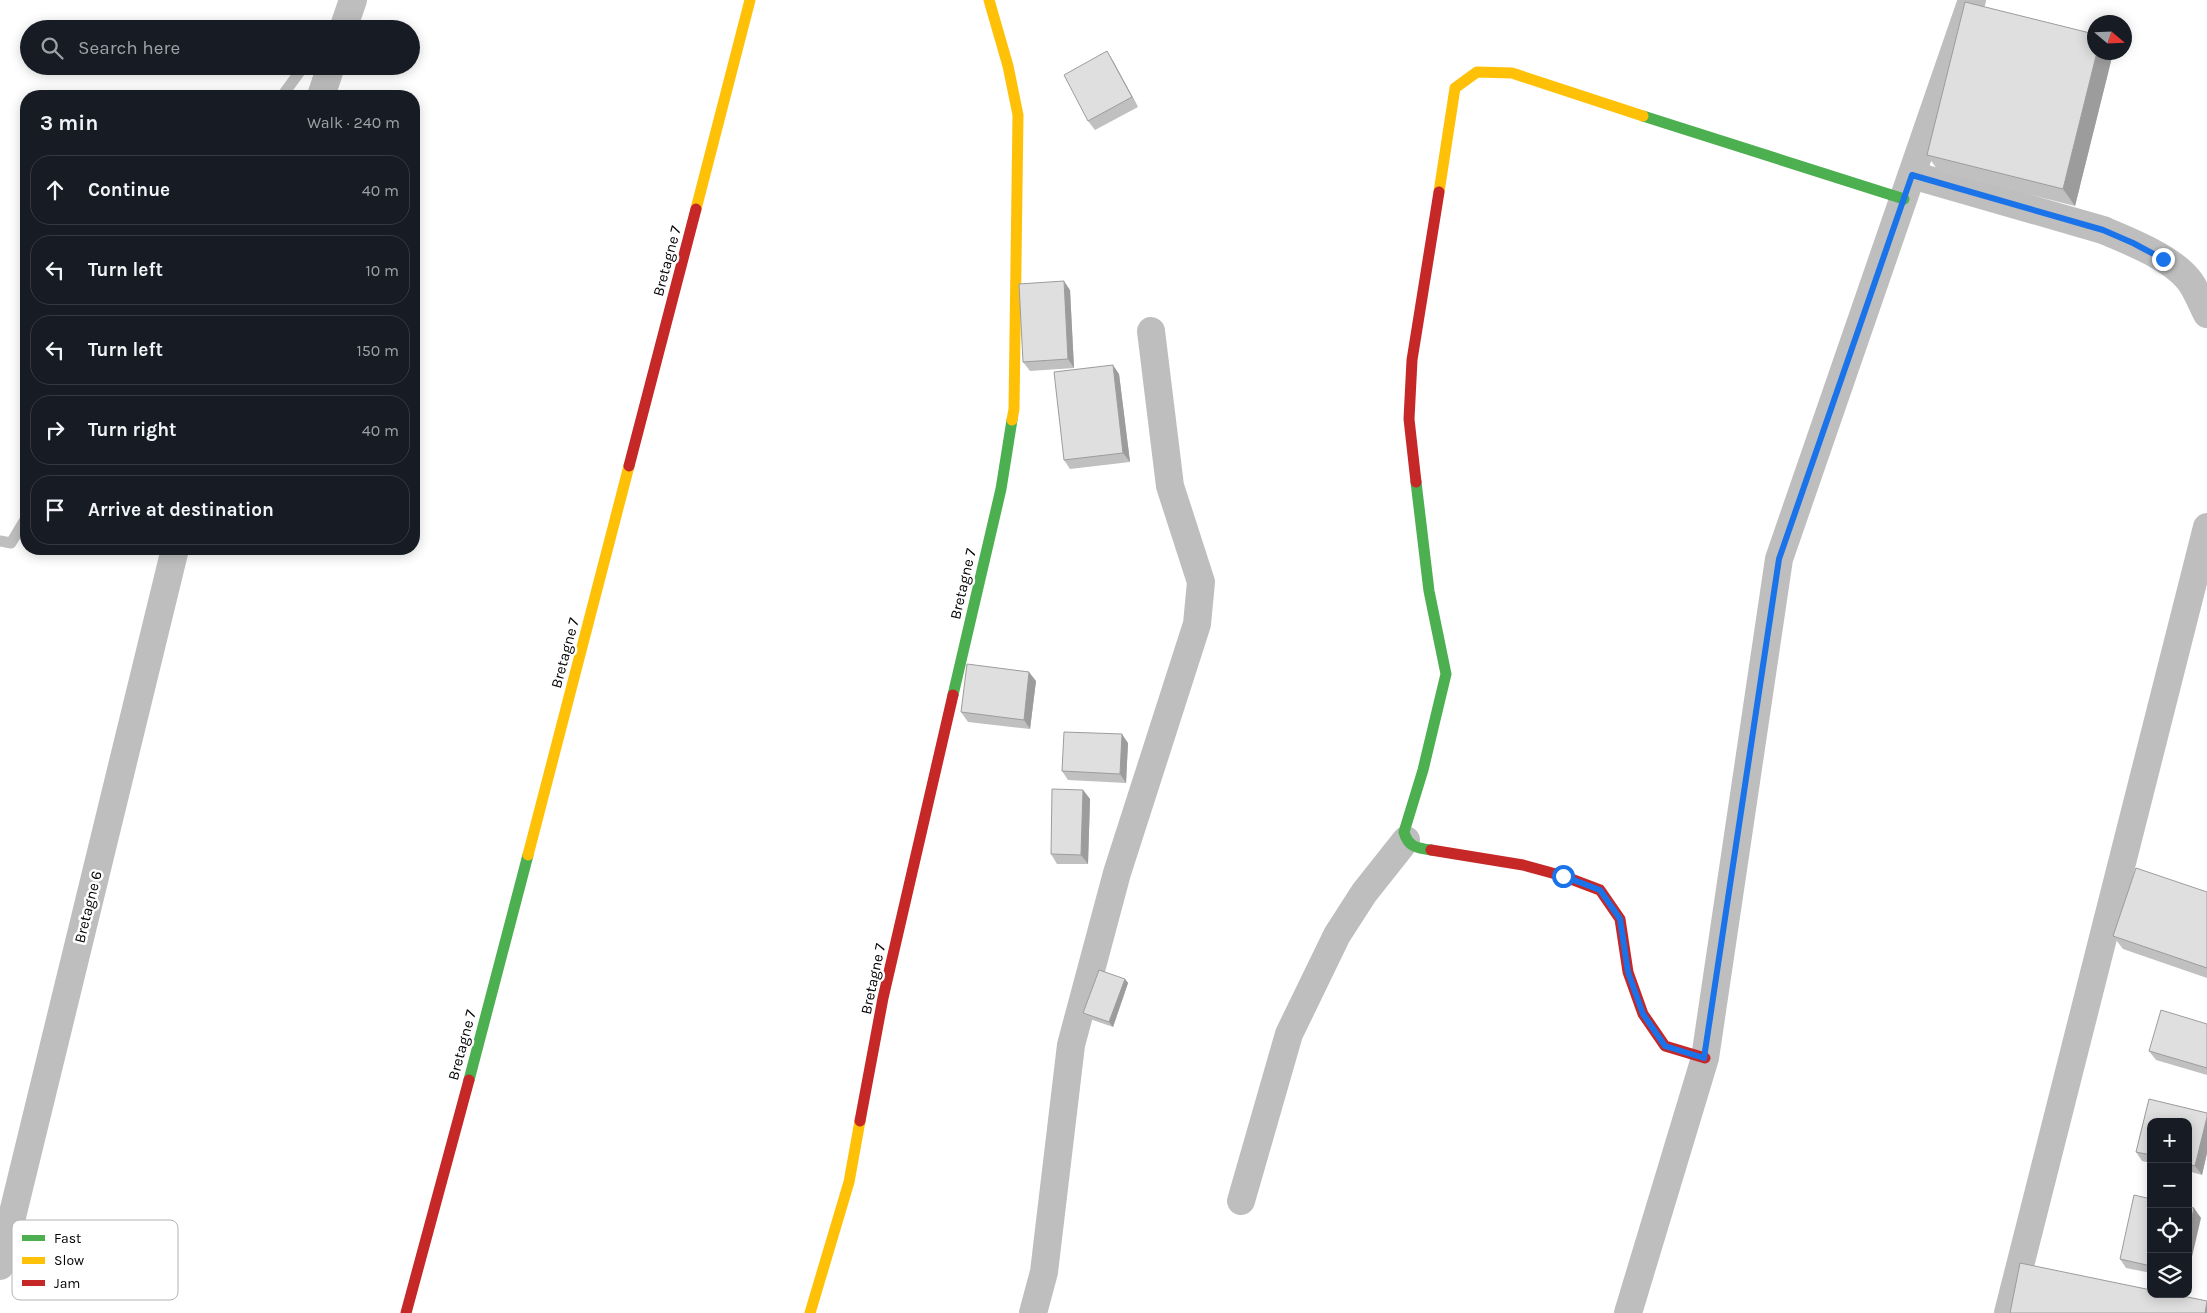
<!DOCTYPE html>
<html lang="en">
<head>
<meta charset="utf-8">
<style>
	:root { --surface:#171b24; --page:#20242c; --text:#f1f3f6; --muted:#9ea1a6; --line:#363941 }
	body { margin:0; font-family:Karla,sans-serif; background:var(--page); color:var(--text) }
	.controls { position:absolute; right:15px; bottom:15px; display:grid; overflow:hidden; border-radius:10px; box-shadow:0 2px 12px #0003 }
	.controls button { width:45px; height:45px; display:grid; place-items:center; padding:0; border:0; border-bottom:1px solid var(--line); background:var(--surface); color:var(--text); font:25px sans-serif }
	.compass { position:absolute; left:2087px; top:15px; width:45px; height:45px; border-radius:50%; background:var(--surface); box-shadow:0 2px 12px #0003; rotate:109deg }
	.stop { position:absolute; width:15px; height:15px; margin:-11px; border:4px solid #1a73e8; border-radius:50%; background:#fff }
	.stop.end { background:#1a73e8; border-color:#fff; box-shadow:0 1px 5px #0008 }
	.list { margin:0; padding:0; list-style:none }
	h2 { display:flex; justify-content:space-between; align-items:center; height:65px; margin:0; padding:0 20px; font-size:21px }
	h2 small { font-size:16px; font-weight:400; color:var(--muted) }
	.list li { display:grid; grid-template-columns:32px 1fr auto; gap:15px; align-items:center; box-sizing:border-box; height:70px; margin:0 10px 10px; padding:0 10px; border:1px solid var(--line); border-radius:20px }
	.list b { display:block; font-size:19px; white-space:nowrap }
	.list em { font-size:16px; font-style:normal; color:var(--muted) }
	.icon { flex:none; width:28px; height:28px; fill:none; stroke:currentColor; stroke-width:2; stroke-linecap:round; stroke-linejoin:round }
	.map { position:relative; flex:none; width:2207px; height:1313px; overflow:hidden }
	.search { position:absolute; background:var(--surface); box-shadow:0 2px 12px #0003; left:20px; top:20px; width:400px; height:55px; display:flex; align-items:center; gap:12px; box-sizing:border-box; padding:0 18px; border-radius:28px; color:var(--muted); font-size:19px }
	.panel { position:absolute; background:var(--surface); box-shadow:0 2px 12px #0003; left:20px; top:90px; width:400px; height:465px; border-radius:20px }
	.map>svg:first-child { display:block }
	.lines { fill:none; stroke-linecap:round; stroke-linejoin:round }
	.stream { stroke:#bfbfbf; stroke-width:11 }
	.street { stroke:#bebebe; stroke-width:28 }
	.fast { stroke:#4caf50; stroke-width:11 }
	.slow { stroke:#ffc107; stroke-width:11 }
	.jam { stroke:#c62828; stroke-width:11 }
	.wall { fill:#c0c0c0 }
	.shaded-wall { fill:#9c9c9c }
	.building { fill:#dfdfdf; stroke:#9c9c9c }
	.route { stroke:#1a73e8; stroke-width:6 }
	.labels { text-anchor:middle; stroke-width:5; stroke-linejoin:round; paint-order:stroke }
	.street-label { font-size:15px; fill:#000; stroke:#fff }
	.key { fill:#fff; stroke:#b2b2b2; stroke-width:1 }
	.key-label { font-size:14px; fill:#000 }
</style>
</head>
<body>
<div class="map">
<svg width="2207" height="1313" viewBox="0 0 2207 1313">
	<rect width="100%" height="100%" fill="#fff"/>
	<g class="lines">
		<g class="stream">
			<polyline points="282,96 304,66"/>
			<polyline points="0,541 11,543 26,518"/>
		</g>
		<g class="street">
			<polyline points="343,29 353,0"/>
			<polyline points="321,96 331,66"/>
			<path d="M1912 175 2103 230C2129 241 2170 257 2188 279 2196 288 2201 303 2207 314"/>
			<polyline points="1241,1201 1289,1034 1337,935 1364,893 1406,840"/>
			<polyline points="0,1266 175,549"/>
			<polyline points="1033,1313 1044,1272 1071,1045 1117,873 1197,624 1201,582 1170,486 1151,331"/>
			<polyline points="1628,1313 1705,1058 1779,559 1972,0"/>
			<polyline points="2008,1313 2207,527"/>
		</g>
		<g class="fast">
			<polyline points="1643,116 1904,199"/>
			<path d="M1416 482 1429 591 1446 674 1423 770 1404 832C1408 847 1417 848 1431 850"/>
			<polyline points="953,695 1001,489 1012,420"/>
			<polyline points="469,1080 528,855"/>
		</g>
		<g class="slow">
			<polyline points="989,0 1008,66 1018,115 1014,409 1012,420"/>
			<polyline points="1439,192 1455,88 1477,72 1512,73 1643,116"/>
			<polyline points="696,209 750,0"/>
			<polyline points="528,855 629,466"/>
			<polyline points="810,1313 849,1182 860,1121"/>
		</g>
		<g class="jam">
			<polyline points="629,466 696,209"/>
			<polyline points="1416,482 1409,419 1412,360 1439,192"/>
			<polyline points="1431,850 1523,865 1563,876 1600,890 1620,919 1628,972 1643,1014 1665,1046 1705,1058"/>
			<polyline points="860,1121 883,998 953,695"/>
			<polyline points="406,1313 469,1080"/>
		</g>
	</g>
	<g class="wall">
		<polygon points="2113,53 2075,206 1939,172 1927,155"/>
		<polygon points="1113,61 1138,107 1095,130 1088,121"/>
		<polygon points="1070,290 1074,368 1030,371 1023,362"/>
		<polygon points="1119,374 1130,462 1070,469 1064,460"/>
		<polygon points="1036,681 1030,729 968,722 961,712"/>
		<polygon points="1128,743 1126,783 1068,780 1062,771"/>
		<polygon points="1083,790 1090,799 1088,864 1057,864 1051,854"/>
		<polygon points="2207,892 2207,978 2123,949 2113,936"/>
		<polygon points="1125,979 1128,983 1113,1027 1087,1018 1083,1013"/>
		<polygon points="2207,1024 2207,1075 2156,1060 2149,1051"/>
		<polygon points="2149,1099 2207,1113 2207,1153 2202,1175 2188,1171 2188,1122 2151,1122 2151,1163 2142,1161 2136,1152"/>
		<polygon points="2151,1199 2151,1273 2126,1268 2120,1259"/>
	</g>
	<g class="shaded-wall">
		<polygon points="1107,51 1113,61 1138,107 1132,97"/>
		<polygon points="2097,52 2113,53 2075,206 2063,189"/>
		<polygon points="1064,281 1070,290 1074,368 1068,359"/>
		<polygon points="1113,365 1119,374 1130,462 1123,453"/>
		<polygon points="1029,672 1036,681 1030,729 1024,720"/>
		<polygon points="1122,734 1128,743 1126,783 1120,774"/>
		<polygon points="1083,790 1090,799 1088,864 1081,855"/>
		<polygon points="1125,979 1128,983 1113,1027 1109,1022"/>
		<polygon points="2207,1117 2207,1153 2202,1175 2195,1166"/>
		<polygon points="2194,1208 2201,1218 2188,1274 2188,1236"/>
		<polygon points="2207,1302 2207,1313 2205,1313"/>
	</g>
	<g class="building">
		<polygon points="1965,2 2094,34 2094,52 2097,52 2063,189 1927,155"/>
		<polygon points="1107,51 1132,97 1088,121 1064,75"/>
		<polygon points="1064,281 1068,359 1023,362 1019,284"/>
		<polygon points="1113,365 1123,453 1064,460 1054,372"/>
		<polygon points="967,664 1029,672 1024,720 961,712"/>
		<polygon points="1064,732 1122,734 1120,774 1062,771"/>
		<polygon points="1052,789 1083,790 1081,855 1051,854"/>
		<polygon points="2136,868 2207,892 2207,968 2113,936"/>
		<polygon points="1099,970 1125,979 1109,1022 1083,1013"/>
		<polygon points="2161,1010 2207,1024 2207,1068 2149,1051"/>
		<polygon points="2149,1099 2207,1113 2207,1117 2195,1166 2188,1164 2188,1122 2151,1122 2151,1155 2136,1152"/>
		<polygon points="2134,1195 2151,1199 2151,1266 2120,1259"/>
		<polygon points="2188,1207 2194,1208 2188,1236"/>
		<polygon points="2020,1263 2151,1290 2151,1294 2173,1294 2207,1301 2205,1313 2010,1313"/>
	</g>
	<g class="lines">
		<polyline class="route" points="1563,876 1600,890 1620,919 1628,972 1643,1014 1665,1046 1704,1058 1779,559 1912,175 2103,230 2133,243 2163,259"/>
	</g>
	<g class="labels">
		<g class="street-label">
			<text transform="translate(667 261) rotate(-75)" y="5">Bretagne 7</text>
			<text transform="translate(963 584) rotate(-77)" y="5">Bretagne 7</text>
			<text transform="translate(565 653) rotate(-75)" y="5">Bretagne 7</text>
			<text transform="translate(88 907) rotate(-76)" y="5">Bretagne 6</text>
			<text transform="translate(873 979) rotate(-78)" y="5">Bretagne 7</text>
			<text transform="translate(462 1045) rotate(-75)" y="5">Bretagne 7</text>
		</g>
	</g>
	<rect x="12" y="1220" width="166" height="80" rx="8" class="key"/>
	<rect x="22" y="1235" width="23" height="6" fill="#4caf50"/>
	<rect x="22" y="1257" width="23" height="7" fill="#ffc107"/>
	<rect x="22" y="1280" width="23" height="6" fill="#c62828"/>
	<g class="key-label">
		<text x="54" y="1243">Fast</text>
		<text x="54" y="1265">Slow</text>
		<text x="54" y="1288">Jam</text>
	</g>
</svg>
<div class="controls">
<button>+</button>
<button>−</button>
<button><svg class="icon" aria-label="locate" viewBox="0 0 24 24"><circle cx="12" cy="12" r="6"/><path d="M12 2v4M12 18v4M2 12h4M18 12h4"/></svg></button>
<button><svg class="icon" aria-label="layers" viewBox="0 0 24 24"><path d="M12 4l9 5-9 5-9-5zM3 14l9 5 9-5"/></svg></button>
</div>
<svg class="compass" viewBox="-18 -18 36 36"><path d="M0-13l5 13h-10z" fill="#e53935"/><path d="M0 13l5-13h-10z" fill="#9ea1a6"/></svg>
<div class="stop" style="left:1563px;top:876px"></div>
<div class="stop end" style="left:2163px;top:259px"></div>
<div class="search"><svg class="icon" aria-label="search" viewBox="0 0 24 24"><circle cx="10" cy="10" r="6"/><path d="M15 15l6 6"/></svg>Search here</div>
<section class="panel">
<h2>3 min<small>Walk · 240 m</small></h2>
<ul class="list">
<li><svg class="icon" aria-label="ahead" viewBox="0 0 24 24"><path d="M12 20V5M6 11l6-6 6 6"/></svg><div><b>Continue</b></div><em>40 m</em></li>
<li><svg class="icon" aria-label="left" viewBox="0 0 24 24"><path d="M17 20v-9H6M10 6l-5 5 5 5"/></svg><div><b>Turn left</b></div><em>10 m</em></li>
<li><svg class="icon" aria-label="left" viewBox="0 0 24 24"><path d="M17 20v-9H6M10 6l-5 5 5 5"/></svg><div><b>Turn left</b></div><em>150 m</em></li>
<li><svg class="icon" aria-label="right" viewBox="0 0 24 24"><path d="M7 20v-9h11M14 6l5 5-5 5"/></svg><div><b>Turn right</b></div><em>40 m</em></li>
<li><svg class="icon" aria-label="arrive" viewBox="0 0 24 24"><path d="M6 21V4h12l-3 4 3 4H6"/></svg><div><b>Arrive at destination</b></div></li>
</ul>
</section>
</div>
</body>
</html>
